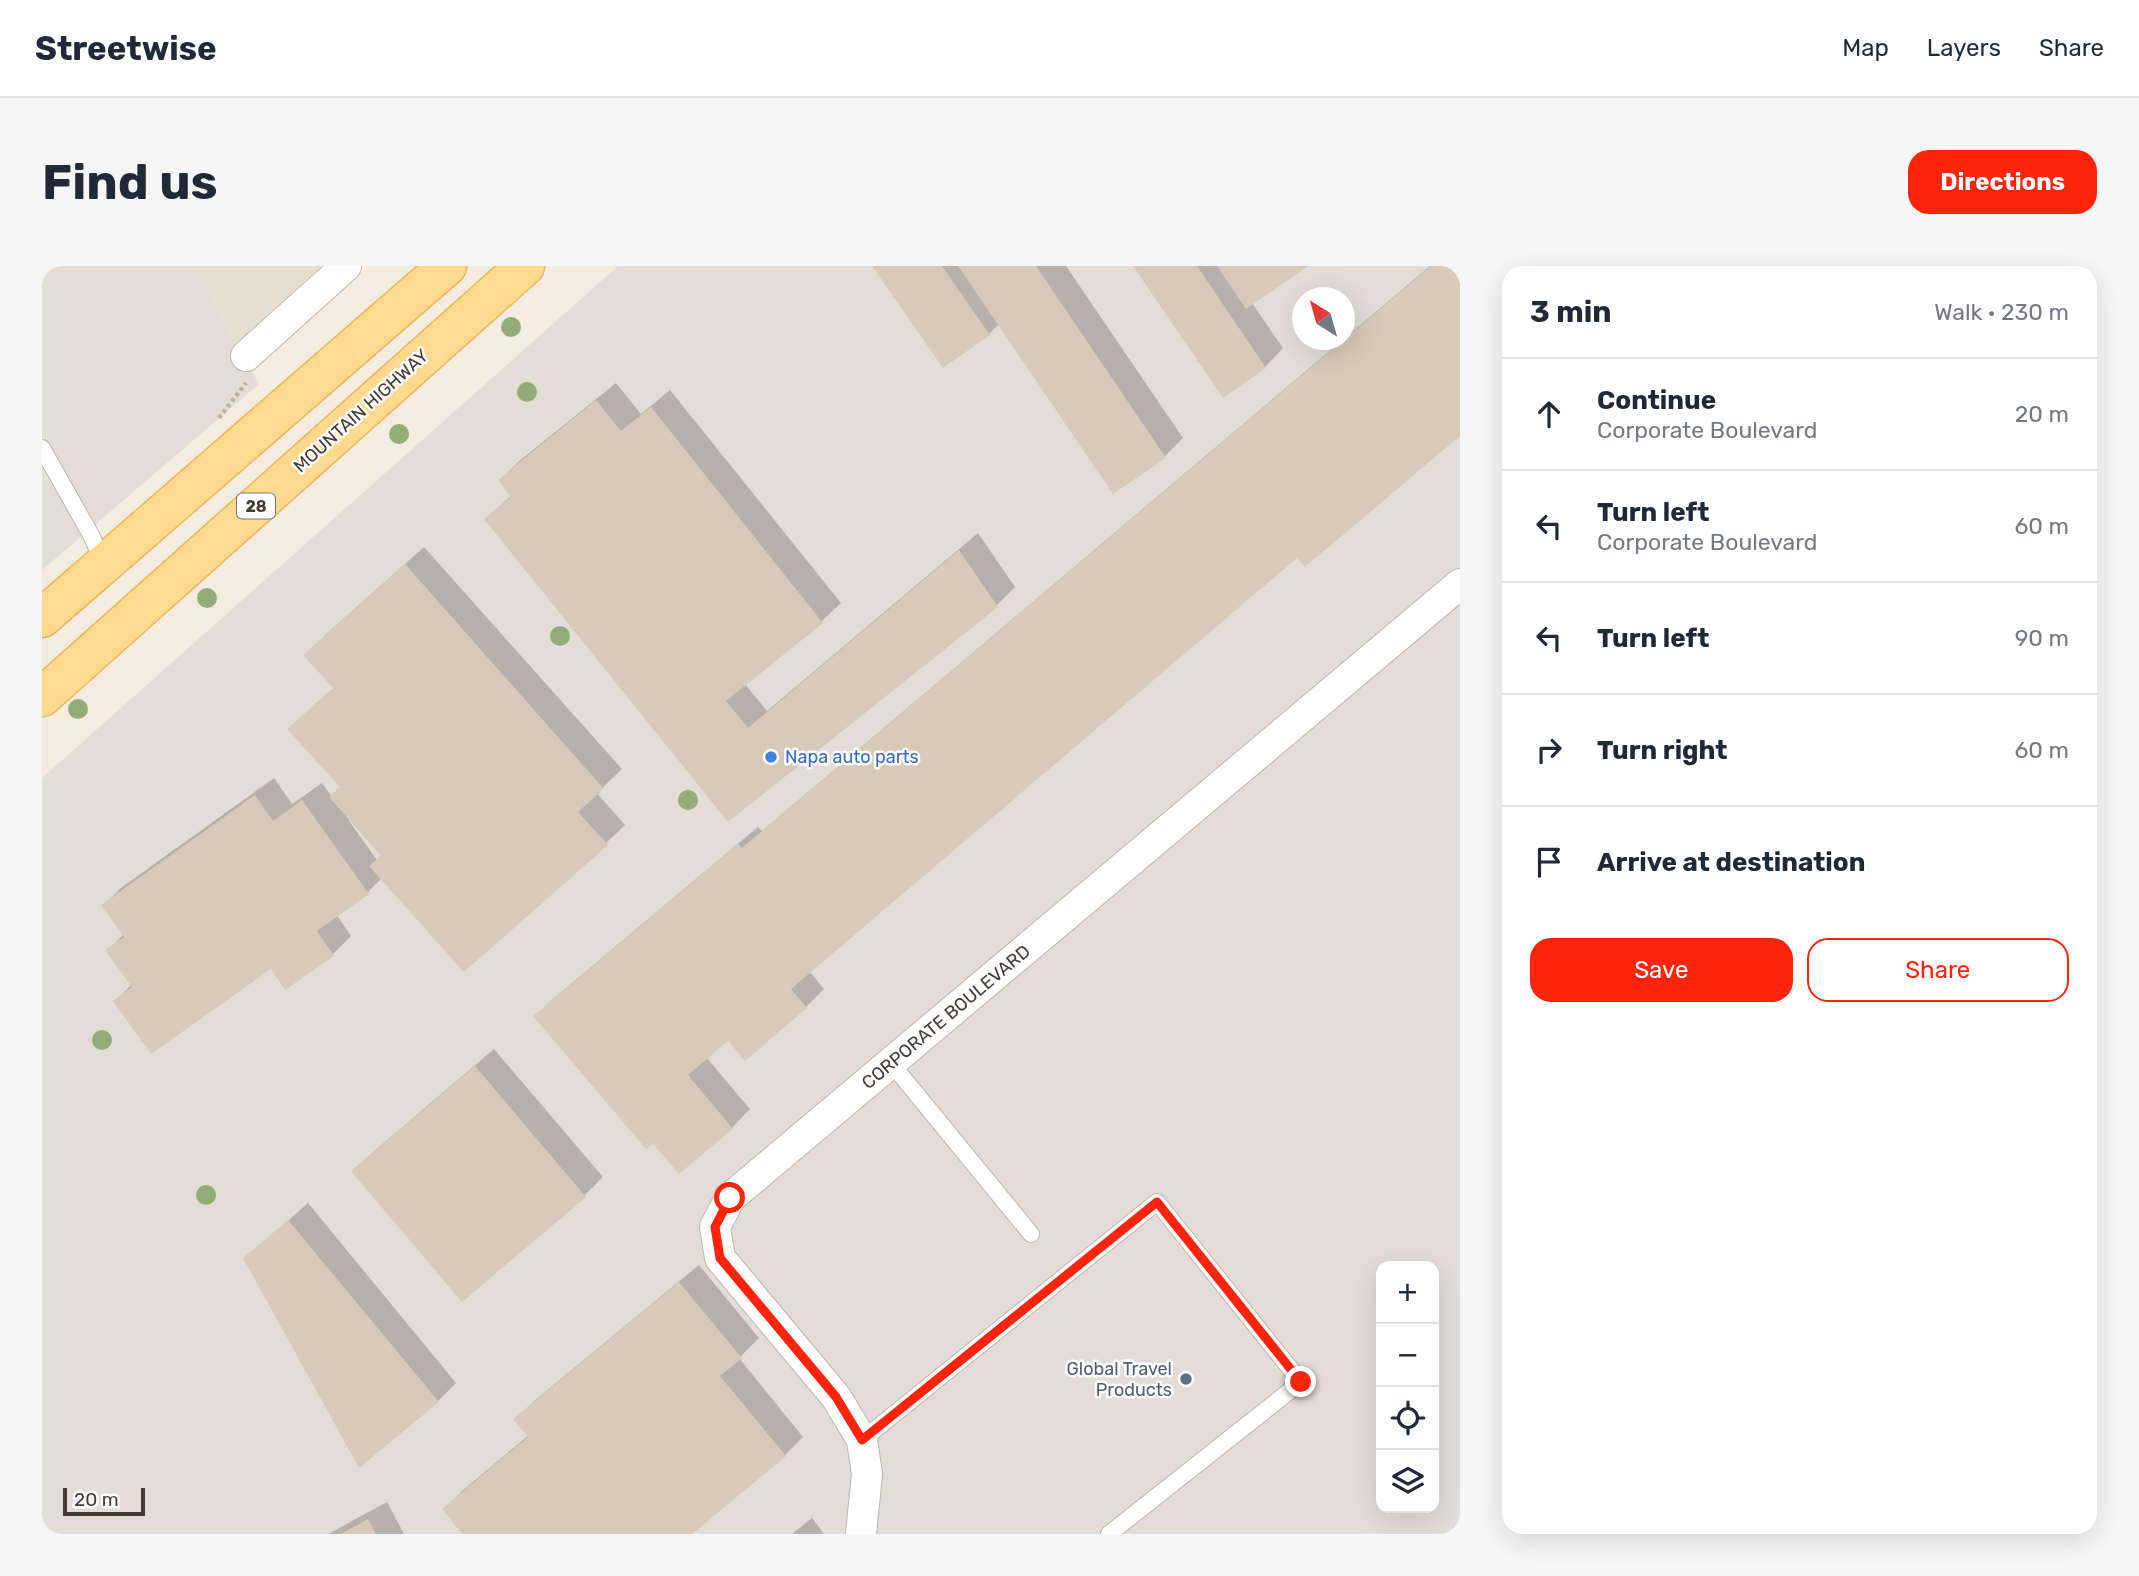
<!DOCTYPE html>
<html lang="en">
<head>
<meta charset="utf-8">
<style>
	:root { --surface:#fff; --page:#f6f6f7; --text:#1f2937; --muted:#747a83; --line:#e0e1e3; --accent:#ff240b }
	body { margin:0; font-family:Rubik,sans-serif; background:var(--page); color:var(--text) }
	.controls { position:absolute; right:21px; bottom:21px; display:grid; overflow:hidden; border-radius:14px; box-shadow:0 7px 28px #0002 }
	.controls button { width:63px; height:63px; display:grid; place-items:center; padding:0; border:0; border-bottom:2px solid var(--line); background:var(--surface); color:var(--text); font:35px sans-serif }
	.compass { position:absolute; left:1250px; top:21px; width:63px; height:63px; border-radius:50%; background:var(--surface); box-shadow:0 7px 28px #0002; rotate:323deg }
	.scale { position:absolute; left:21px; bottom:18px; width:82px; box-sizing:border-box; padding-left:7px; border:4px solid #433c32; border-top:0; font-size:19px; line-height:24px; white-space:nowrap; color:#433c32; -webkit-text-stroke:5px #fff; paint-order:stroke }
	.stop { position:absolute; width:21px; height:21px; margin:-16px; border:5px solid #ff240b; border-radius:50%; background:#fff }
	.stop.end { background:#ff240b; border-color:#fff; box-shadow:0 2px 7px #0008 }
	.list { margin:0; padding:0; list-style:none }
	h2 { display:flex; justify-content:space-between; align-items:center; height:91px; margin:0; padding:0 28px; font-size:30px }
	h2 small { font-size:23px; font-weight:400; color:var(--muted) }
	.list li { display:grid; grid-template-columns:46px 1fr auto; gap:21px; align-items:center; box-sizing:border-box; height:112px; padding:0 28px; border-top:2px solid var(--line) }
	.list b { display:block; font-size:26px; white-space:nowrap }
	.list p { margin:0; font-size:23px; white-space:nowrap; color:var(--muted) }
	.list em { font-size:23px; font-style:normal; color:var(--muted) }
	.actions { display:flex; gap:14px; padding:21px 28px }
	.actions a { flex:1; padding:16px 0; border:2px solid var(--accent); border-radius:21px; text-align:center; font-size:24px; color:var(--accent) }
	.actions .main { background:var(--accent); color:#fff }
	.icon { flex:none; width:38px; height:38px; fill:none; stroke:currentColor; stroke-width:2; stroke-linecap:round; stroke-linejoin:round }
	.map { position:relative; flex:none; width:1418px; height:1268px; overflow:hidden; border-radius:21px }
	header { display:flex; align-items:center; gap:42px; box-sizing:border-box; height:98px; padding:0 35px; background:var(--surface); border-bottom:2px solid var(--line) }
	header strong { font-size:33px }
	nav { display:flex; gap:38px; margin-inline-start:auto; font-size:24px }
	.intro { display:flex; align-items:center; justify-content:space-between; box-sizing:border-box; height:168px; padding:0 42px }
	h1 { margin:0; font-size:49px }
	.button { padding:18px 32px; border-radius:21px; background:var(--accent); color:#fff; font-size:24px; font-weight:700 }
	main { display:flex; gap:42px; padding:0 42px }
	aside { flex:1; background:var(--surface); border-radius:21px; box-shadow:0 7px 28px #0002 }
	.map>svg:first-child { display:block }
	.residential { fill:#e6decf }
	.industrial { fill:#e3ddd7; fill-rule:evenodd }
	.shadow { fill:#0003; fill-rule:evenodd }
	.building { fill:#d7cab9 }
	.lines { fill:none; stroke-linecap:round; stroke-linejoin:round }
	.lane-casing { stroke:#c0b6a7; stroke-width:18 }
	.street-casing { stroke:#c0b6a7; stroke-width:32 }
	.primary-casing { stroke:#e9b758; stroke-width:41 }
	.path { stroke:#c0ae94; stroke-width:4.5; stroke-dasharray:3.5 3.5; stroke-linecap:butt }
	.lane { stroke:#fff; stroke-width:16 }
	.street { stroke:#fff; stroke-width:30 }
	.primary { stroke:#ffd98d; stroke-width:38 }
	.tree { fill:#94ac78 }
	.route { stroke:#ff240b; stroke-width:9 }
	.shop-dot { fill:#3f7fe0; stroke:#fff; stroke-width:2.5 }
	.service-dot { fill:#5c6f8a; stroke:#fff; stroke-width:2.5 }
	.labels { text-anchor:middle; stroke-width:5; stroke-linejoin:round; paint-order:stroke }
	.shield { fill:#fff; stroke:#7b7670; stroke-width:2 }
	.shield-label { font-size:16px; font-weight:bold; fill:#433c32 }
	.street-label { font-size:18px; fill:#433c32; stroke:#fff }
	.shop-label { font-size:18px; fill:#366cbe; stroke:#fff; text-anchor:start }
	.service-label { font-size:18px; fill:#4e5e75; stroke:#fff; text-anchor:end }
</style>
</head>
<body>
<header>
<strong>Streetwise</strong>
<nav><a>Map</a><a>Layers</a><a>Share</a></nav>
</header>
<div class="intro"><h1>Find us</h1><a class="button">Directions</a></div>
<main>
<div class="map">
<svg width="1418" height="1268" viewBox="0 0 1418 1268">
	<rect width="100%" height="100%" fill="#f2ece1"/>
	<polygon class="residential" points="152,0 279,0 195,77"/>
	<g class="industrial">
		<polygon points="0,0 152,0 217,118 0,304"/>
		<path d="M576 0H1418V1268H0V512ZM1260 32H1302V74H1260ZM1339 1000H1392V1242H1339Z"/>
	</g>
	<g class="shadow">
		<polygon points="832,0 1024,0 1141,172 1123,190 1072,226 958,57 947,68 901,100"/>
		<polygon points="1093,0 1264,0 1210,37 1241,82 1223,101"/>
		<polygon points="1388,0 1418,0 1255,289 767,705 782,723 764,741 686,772 664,791 708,843 690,862 494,750 512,732 716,561 720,565"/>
		<polygon points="574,117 599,148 628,124 799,337 780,355 703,418 725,445 936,267 973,321 955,339 686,554 444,253 470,229 458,214 476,196"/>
		<path d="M382 281 580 503 555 527 583 559 564 577 340 612 326 626 294 648 309 670 291 688 244 721 229 701 74 735 90 718 66 684 82 668 61 639 80 621 232 512 250 538 280 517 290 531 300 521 292 421 282 370ZM309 553 340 589 335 594 307 555Z"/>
		<polygon points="452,783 561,911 542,930 311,905 330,887"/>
		<polygon points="266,937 414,1117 396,1135 204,992"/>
		<polygon points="657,999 717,1072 697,1092 761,1171 743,1189 647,1268 422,1268 402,1243 420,1225 487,1169 474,1153 492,1135"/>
		<polygon points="345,1236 362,1268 286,1268"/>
		<polygon points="770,1252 782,1268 750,1268"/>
	</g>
	<g class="building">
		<polygon points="830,0 900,0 948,69 901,102"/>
		<polygon points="916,0 994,0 1124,192 1071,228"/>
		<polygon points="1091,0 1155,0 1224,102 1181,132"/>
		<polygon points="1175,0 1267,0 1204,43"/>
		<polygon points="1389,0 1418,0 1418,170 1263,301 1255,292 749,723 765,742 703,795 686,775 646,809 691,863 637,908 611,878 604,883 491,750 696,578 700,582"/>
		<polygon points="554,134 579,165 609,141 781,357 684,435 706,462 917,284 956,341 686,556 442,253 469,231 456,214"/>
		<polygon points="363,298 562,523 536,546 566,579 422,706 327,600 339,590 287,531 298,521 245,463 291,422 261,389"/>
		<polygon points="213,529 231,555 260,534 327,628 275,665 292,690 243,724 229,703 109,788 71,735 90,721 63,684 82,671 59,639"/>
		<polygon points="433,800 544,931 420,1036 309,905"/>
		<polygon points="246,954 397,1136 317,1202 201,992"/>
		<polygon points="637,1016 700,1092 678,1110 744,1190 650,1268 420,1268 400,1243 486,1171 471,1153"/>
		<polygon points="326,1253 334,1268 299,1268"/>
	</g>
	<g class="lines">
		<defs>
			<g id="lane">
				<polyline points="0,182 49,269 62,298"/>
				<polyline points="849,797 989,968"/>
				<polyline points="820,1174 1115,936 1259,1116 1067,1268"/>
			</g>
			<g id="street">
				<polyline points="204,90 304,0"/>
				<polyline points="819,1268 825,1208 820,1174 794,1131 678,992 673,961 688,932 1418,318"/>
			</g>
			<g id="primary">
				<polyline points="0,352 405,0"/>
				<polyline points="0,431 483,0"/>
			</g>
		</defs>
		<use href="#lane" class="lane-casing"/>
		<use href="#street" class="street-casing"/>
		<use href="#primary" class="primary-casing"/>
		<polyline class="path" points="177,152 204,117"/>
		<use href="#lane" class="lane"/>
		<use href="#street" class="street"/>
		<use href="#primary" class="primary"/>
	</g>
	<g class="tree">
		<circle cx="469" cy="61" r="10"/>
		<circle cx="485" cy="126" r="10"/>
		<circle cx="357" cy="168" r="10"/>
		<circle cx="165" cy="332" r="10"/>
		<circle cx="518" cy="370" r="10"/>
		<circle cx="36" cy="443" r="10"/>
		<circle cx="646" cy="534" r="10"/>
		<circle cx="60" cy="774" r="10"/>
		<circle cx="164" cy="929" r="10"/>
	</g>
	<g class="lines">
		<polyline class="route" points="688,932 673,961 678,992 794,1131 820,1174 1115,936 1259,1116"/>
	</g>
	<circle class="shop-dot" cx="729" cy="491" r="7"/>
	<circle class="service-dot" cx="1144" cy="1113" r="7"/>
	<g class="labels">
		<rect class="shield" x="195" y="227.5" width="38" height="25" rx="5"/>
		<g class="shield-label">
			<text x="214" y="246">28</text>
		</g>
		<g class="street-label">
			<text transform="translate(319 145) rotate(-42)" y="6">MOUNTAIN HIGHWAY</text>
			<text transform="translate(904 751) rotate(-40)" y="6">CORPORATE BOULEVARD</text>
		</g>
		<g class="shop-label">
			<text x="743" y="497">Napa auto parts</text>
		</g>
		<g class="service-label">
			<text x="1130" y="1109">Global Travel<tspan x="1130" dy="21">Products</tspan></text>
		</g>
	</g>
</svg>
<div class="controls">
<button>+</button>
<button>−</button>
<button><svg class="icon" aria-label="locate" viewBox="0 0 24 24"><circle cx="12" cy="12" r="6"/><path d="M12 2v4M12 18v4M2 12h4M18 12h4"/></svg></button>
<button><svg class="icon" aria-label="layers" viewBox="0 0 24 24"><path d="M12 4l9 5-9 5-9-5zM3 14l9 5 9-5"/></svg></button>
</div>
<svg class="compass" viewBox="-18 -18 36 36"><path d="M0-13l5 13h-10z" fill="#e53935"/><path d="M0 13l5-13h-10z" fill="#747a83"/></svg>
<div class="scale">20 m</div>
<div class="stop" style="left:688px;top:932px"></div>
<div class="stop end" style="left:1259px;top:1116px"></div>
</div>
<aside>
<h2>3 min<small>Walk · 230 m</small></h2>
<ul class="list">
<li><svg class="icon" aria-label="ahead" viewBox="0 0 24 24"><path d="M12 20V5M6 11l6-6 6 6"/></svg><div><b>Continue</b><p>Corporate Boulevard</p></div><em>20 m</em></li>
<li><svg class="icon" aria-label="left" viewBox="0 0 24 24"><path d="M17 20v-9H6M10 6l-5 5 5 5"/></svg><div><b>Turn left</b><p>Corporate Boulevard</p></div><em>60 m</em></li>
<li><svg class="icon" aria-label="left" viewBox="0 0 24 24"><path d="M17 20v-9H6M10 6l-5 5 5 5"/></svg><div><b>Turn left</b></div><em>90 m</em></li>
<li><svg class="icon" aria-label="right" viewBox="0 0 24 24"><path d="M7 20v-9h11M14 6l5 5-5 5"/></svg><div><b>Turn right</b></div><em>60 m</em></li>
<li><svg class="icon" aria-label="arrive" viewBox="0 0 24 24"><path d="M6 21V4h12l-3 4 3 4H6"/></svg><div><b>Arrive at destination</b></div></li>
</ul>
<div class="actions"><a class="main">Save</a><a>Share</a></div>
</aside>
</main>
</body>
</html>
